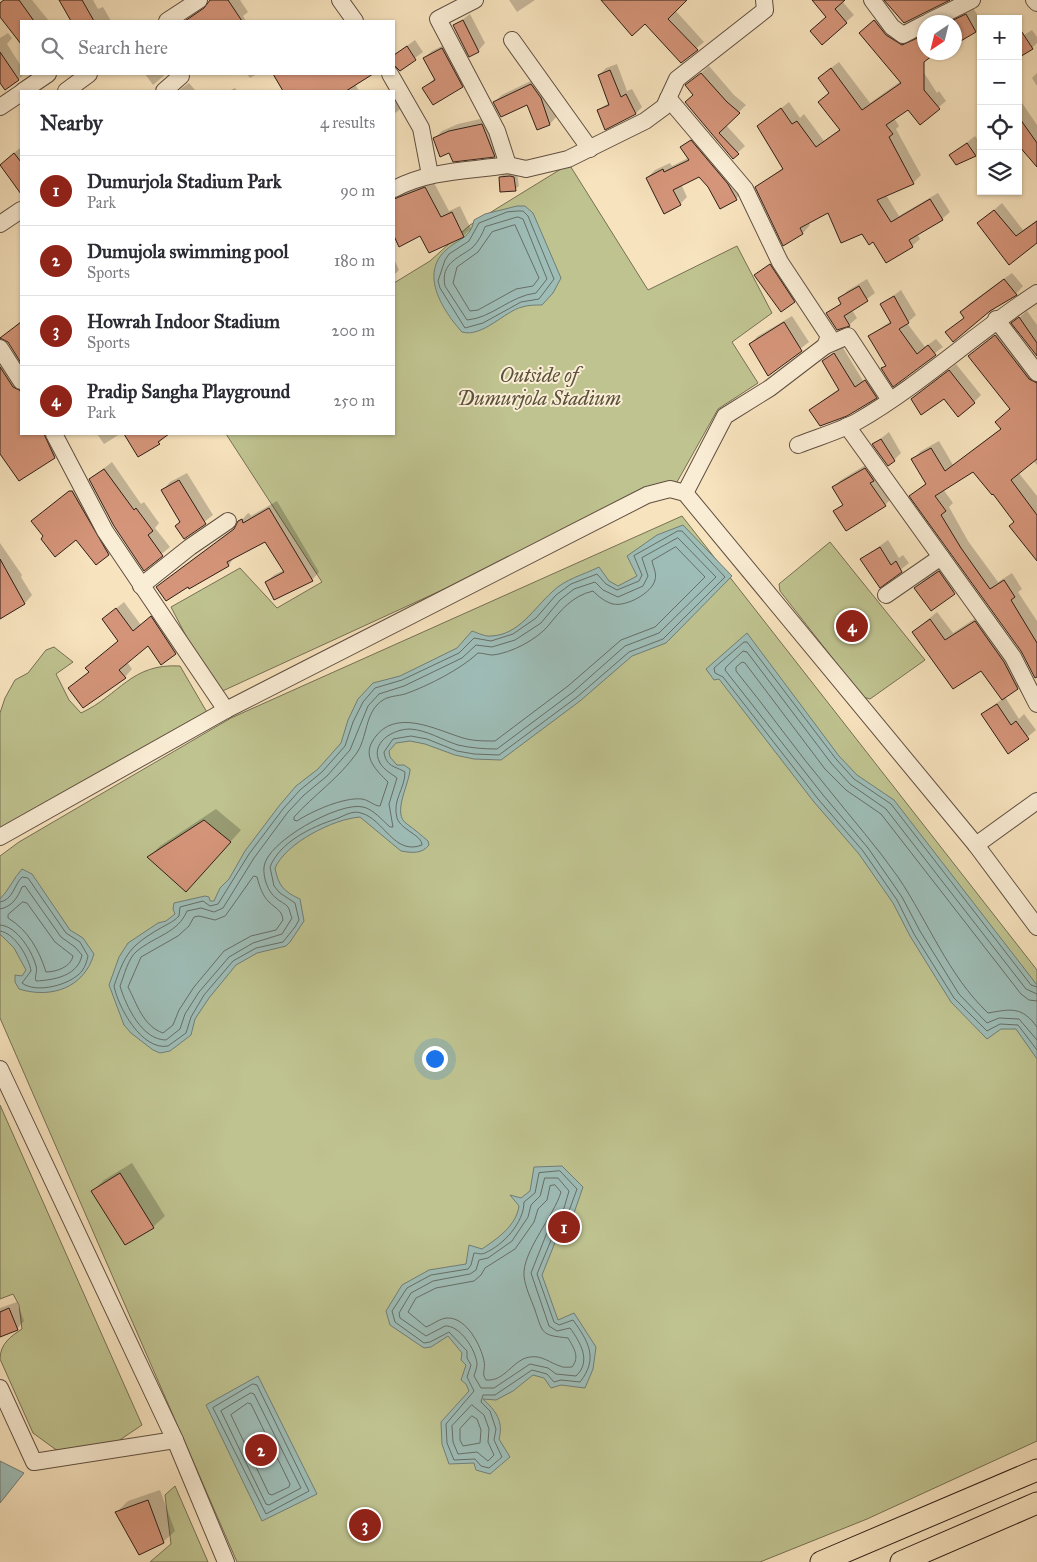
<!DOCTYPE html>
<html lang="en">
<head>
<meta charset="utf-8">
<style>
	:root { --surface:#fff; --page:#f2f2f3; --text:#2b2b33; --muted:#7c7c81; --line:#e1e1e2; --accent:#8f2418 }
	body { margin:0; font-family:"IM FELL Great Primer",serif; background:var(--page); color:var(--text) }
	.controls { position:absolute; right:15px; top:15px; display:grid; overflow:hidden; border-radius:0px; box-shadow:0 1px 4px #0004 }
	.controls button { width:45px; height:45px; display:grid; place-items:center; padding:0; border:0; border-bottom:1px solid var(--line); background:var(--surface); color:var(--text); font:25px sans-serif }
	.compass { position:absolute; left:917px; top:15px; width:45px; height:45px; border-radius:50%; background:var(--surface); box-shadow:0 1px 4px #0004; rotate:215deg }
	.you { position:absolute; left:434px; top:1058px; width:18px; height:18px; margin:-12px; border:4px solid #fff; border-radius:50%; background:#1a73e8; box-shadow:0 0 0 8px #1a73e833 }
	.badge { display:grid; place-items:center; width:32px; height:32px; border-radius:50%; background:var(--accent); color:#fff; font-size:16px; font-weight:700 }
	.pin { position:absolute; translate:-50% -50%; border:2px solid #fff; box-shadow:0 1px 5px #0006 }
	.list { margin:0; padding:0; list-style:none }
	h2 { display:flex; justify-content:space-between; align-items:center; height:65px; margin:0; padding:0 20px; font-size:21px }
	h2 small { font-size:16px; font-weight:400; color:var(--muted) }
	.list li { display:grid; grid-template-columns:32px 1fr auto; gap:15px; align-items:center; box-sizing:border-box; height:70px; padding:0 20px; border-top:1px solid var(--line) }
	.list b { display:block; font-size:19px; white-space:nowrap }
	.list p { margin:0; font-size:16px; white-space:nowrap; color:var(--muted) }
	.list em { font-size:16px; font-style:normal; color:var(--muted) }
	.icon { flex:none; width:28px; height:28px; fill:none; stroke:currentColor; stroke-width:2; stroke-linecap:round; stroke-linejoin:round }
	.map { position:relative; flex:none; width:1037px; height:1562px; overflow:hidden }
	.search { position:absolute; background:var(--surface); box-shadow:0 1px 4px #0004; left:20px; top:20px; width:375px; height:55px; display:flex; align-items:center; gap:12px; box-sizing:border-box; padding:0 18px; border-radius:0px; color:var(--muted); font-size:19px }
	.panel { position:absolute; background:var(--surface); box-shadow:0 1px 4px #0004; left:20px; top:90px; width:375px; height:345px; border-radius:0px }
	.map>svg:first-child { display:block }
	.green { fill:#bfc390; stroke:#767054 }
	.water { fill:#9ebdb7; stroke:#717d77 }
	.shadow { fill:#0003 }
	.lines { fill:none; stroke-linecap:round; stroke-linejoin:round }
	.shore { stroke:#666e67; stroke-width:1 }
	.building { fill:#d5957a; stroke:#2e1e17 }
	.minor-casing { stroke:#604f41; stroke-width:18 }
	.major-casing { stroke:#2e1e17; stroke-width:23 }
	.minor { stroke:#faedd5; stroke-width:16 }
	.major { stroke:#f7e3be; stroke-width:21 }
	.labels { text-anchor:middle; stroke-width:4; stroke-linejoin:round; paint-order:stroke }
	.park-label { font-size:20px; font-style:italic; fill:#5a503b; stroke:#faedd5 }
</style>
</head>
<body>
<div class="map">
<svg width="1037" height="1562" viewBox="0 0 1037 1562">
	<rect width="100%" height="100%" fill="#f7e3be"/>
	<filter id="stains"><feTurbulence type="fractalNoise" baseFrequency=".004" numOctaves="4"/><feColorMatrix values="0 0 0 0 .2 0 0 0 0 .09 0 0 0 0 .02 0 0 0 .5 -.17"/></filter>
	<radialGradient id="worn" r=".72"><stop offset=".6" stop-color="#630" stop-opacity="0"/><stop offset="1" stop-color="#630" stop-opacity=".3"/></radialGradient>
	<g class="green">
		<polygon points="569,164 648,290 737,246 772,313 732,342 758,383 718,409 677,482 216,694 171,607 240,568 277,608 322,582 226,434 394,434 394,283 430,261 470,225"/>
		<polygon points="682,516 1037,970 1037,1441 867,1519 760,1562 237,1562 0,1018 0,856 19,842 231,718"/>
		<polygon points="830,542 925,660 870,699 863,697 780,591 779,584"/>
		<path d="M54 647 73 662 56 674 69 700 81 713C120 695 131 663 180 666L208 714 0 832V713L5 698 15 680 28 673 46 650Z"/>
		<path d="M0 1105 142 1425 87 1462 55 1449 33 1433 0 1359C0 1344 11 1336 22 1329L19 1305 13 1294 0 1299Z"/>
		<polygon points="175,1486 208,1562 150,1562 171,1544 165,1495"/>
	</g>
	<g class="water">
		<path d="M517 206H525L533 213 561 278 553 293 542 305C535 305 528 305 522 307 505 311 482 338 462 332 443 311 419 274 446 250 458 239 471 238 474 220L485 214Z"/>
		<path d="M683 525 732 576 666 643 632 656 580 701 501 760 474 759 455 755 425 744 410 741 396 743 389 751 390 757 397 765H404L410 769C410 783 391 814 407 824 414 829 421 835 428 841L429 845C422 854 412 853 401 851L360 817C333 819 286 843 275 868 278 885 284 892 300 899L304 921 290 942 286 946 257 953 236 965 209 998 195 1019 191 1035 170 1051 160 1053 153 1050 131 1033 124 1025 109 985 119 957 128 943 158 923 166 921 175 914 173 909 174 903 205 896 209 897 210 901H214L220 888 229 879 245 851 279 806 296 786 318 769 341 743 348 720 358 699 373 683 400 676 457 648 472 631C478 633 486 637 491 636 519 635 534 608 552 592 565 579 583 575 599 567L609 581 618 586 637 576 627 556 657 535Z"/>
		<polygon points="747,633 839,756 857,775 894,800 1037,985 1037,1059 1016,1029 1001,1029 987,1039 951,1002 910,936 893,903 859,854 814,802 719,679 714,680 706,669"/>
		<path d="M22 869 32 874 70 930 83 938 94 954C84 988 51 999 19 989L15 982V975L22 976 26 970 14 948 0 934V899C9 890 13 879 22 869Z"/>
		<path d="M562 1166 583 1187 574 1213 556 1240 542 1275 558 1320 574 1313 596 1347 593 1369 585 1388 561 1385 551 1388 544 1378 533 1375 513 1391 496 1400 483 1399C495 1410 504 1421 499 1439L510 1457 490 1474 476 1470 474 1463 449 1464 442 1444 441 1422 469 1391 466 1384 461 1380 466 1365 461 1360 462 1353 448 1336 431 1347 424 1348 390 1325 386 1311 402 1285 429 1270 466 1264 469 1245 482 1249C498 1238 516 1226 519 1206L510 1195 521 1198 530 1191 534 1167Z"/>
		<polygon points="258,1376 317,1494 262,1521 206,1405"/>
		<polygon points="0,1461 24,1473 0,1503"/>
	</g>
	<g class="shadow">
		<polygon points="3,0 32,0 49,21 21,21 21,42 0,15 0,3"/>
		<polygon points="61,0 93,0 98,9 103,7 111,21 78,21 77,19 73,21"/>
		<polygon points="211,0 240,0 248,12 243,16 246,21 183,21 208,5"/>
		<polygon points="509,0 535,0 517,12"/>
		<polygon points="600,0 685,0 675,10 704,42 681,61 645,23"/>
		<polygon points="814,0 843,0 842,1 854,15 846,22 827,17"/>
		<polygon points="973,8 981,20 981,26 976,31 954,22 943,22"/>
		<polygon points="470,14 485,43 478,51 454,26"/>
		<polygon points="882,14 893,28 924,32 924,52 919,65 937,93 939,91 946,101 920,123 908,108 894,118 899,126 896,129 921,175 914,182 886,195 899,216 938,193 950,212 942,219 917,234 920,239 912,246 886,261 874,240 829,212 808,222 810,225 803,233 784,244 757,187 784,167 759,126 789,102 800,118 804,114 824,141 840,129 819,102 830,92 827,71 839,62 870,103 901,81 868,26"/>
		<polygon points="1032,30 1037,37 1037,43 1032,48 1018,39"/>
		<polygon points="8,33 12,38 7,44 21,66 21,74 24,74 18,80 0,80 0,38"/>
		<polygon points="415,40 423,52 400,69 394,63 394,55"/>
		<polygon points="450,42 469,79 462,86 424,88 435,78 424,58 432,51"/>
		<polygon points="617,64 627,91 632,89 642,107 636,113 606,128 598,110 610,102 599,75 606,68"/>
		<polygon points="709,66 734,95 746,105 726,125 745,146 733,157 687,85"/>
		<polygon points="1037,73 1037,86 1032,78"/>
		<polygon points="145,74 166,74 153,85"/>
		<polygon points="247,74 257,74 250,78"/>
		<polygon points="293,74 370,74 355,84 359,91 319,91 316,86 305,91 284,91 280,84"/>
		<polygon points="539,77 557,116 550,124 528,103 494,102 502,95"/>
		<polygon points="189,83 196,91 178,91"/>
		<polygon points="235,88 237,91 229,91"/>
		<polygon points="394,91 407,104 394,114"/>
		<polygon points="1018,97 1037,125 1037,165 1018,143"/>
		<polygon points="489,117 502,148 494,156 450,151 435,138 442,131 458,124"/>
		<polygon points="699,134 743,191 736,199 709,186 699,175 681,184 687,197 680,204 647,178 655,170 670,163 672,166 688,158 682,147"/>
		<polygon points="975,136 981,145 981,150 976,155 957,164 951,155"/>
		<polygon points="21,147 21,173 12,179 0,165"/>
		<polygon points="504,174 517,174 519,186 515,189 500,177"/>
		<polygon points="433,181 449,211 460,206 471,229 463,236 421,234 399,245 394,233 394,195"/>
		<polygon points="1002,203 1023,230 1037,220 1037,241 1028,247 979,223"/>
		<polygon points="778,258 801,294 794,301 756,275"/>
		<polygon points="394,259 399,270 394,275"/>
		<polygon points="1012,273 1023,286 1016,294 947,332 965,317 962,312 969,304"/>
		<polygon points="867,279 875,293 852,310 857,318 849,325 828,314 842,302 840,299 847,291"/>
		<polygon points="901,290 916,315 907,323 925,347 936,339 943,347 893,385 883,369 887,365 869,336 891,321 881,305"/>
		<polygon points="1027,311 1037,325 1037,354 1013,323"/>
		<polygon points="792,316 809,342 768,374 750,344 758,336"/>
		<polygon points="21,321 21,360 9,342 2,338"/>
		<polygon points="1004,328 1037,372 1037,465 1033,460 1018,472 1037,496 1037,550 993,492 974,471 943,489 953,503 949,507 968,541 998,582 1012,573 1022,589 1018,592 1037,621 1037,679 1022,651 911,496 927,482 913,459 921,451 939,441 953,465 1002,428 1012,408 970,356"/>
		<polygon points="842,346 863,381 873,374 883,389 876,397 810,410 840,388 824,361"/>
		<polygon points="0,348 21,380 21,434 55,434 62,449 54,457 0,453"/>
		<polygon points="956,364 981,395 974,402 944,398 912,399"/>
		<polygon points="889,432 901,453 894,460 874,444"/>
		<polygon points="97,434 120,434 104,444"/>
		<polygon points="125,434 167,434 159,443 139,456"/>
		<polygon points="872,461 892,498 885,505 835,512 843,504 833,488 841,480"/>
		<polygon points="112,462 141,504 144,502 159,523 155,528 170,547 144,569 90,479"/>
		<polygon points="187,473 213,515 184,538 176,526 180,521 163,490 170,482"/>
		<polygon points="80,484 116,546 108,554 76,539 45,536 33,521"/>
		<polygon points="277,501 319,572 312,580 274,598 266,582 274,575 284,570 266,540 235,556 229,565 190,587 158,587 236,527 247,514 249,513 251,516"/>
		<polygon points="888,540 899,558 903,555 909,563 880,586 862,559"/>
		<polygon points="0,543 22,575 21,577 32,595 25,603 4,615 0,609"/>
		<polygon points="950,560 966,582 931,610 915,588 927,577"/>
		<polygon points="124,602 141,625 159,610 183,646 175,653 148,644 127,662 132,669 125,677 83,706 70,688 90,671 119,641 103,619"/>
		<polygon points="937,612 953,633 982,614 1025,681 1005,697 1019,719 1024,714 1036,730 1009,752 982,714 1002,699 982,669 913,632"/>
		<polygon points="216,809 241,830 197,879 149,857 160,846"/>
		<polygon points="132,1163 165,1216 153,1227 93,1191 104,1180"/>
		<polygon points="17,1302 24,1321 17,1329 0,1335 0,1308"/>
		<polygon points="160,1490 175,1531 163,1542 117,1512 128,1501"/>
	</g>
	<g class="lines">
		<g class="shore">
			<polygon points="518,211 523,211 528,216 554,279 539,299 521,302 483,323 465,328 440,288 438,281 445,260 449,254 469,241 479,223 507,212"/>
			<path d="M518 217 523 219 547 279 536 293C510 296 492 318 467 320L445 286C440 262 460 258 473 247 478 242 483 233 485 227Z"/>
			<polygon points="515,225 539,278 533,286 516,289 478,310 470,311 453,283 457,267 478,252 492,232"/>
			<path d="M678 531H682L725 577 663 639 629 652 577 697 499 755 474 754 457 751 427 739 411 736 393 739 384 752C386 767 395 766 405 772 405 789 392 800 397 818 401 830 422 835 422 845 394 856 384 819 361 813 352 810 344 816 336 819 311 827 280 842 270 867L274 886 280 893 295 903 299 920 295 927 283 942 256 948 233 961 204 995 191 1017 186 1033 168 1046C142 1051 118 1007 114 986 125 954 130 946 159 929 167 924 172 923 179 916L180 907 203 901 210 906 218 904 249 854 283 809 300 790 322 772 345 746 353 722 363 702 375 688 402 680 459 653 474 638 491 641 513 634 536 618 556 595 571 584 597 574 606 584 617 590 639 581 642 575 634 556Z"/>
			<path d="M678 538 716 577 659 633 625 646 573 692 497 749C484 749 471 748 458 745 442 740 427 730 410 729 393 729 369 743 380 763 384 770 392 774 397 778L389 804 393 827H390C382 820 373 809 363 807 340 801 266 842 264 867 263 878 268 892 276 898 279 901 286 904 288 907 290 910 290 914 292 918L282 934 253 943 229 957 199 992 185 1014 180 1029 166 1040C142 1040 126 1006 120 986 124 976 128 958 137 951 155 936 178 933 187 911L201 908 214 912 223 908 254 858 288 812 304 795 327 776 350 750 368 706 379 694 404 686 462 658 476 645 492 647 515 640 541 623 560 600 574 589 595 582 603 590 618 597 643 586 648 576 642 558Z"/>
			<path d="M676 547 705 577 655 627 621 640 568 686 495 741C483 741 471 741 460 737 432 728 392 707 372 742 363 758 377 771 388 782L380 806C374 806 369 800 362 799 344 797 312 811 297 821L294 820V817C314 795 339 778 356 754 368 738 364 712 383 700 389 696 398 696 405 694 428 686 461 669 478 653 483 653 488 655 493 655 511 653 536 640 548 626 561 610 572 596 593 591 598 596 605 602 613 604 626 607 652 593 655 580 657 573 653 567 652 561Z"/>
			<path d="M254 876 257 877C260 887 262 895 269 902 276 909 282 910 283 920L276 930 251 936 224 951 194 987 179 1010 173 1025 163 1033C143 1026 137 1004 128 987L141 957 178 936 189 926 194 917 199 916 215 920 225 916Z"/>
			<path d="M0 902C13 900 14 885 22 877L28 878 66 933 80 942 88 956C87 961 85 967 82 971 71 985 36 994 22 983L31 971C29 958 15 933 0 931"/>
			<path d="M23 902 27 903 55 942 73 956C71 967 56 972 46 972 39 950 28 930 8 918V915Z"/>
			<path d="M0 909C12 907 18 897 22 887L25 886 61 937 75 947 82 955C78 976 54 980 36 981 34 976 38 972 36 966 32 951 17 926 0 925"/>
			<polyline points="1037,987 1031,985 891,804 854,779 836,759 747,642 744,642 714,668 715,673 723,677 818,799 863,851 897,900 914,934 954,998 987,1031 1000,1024 1018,1025 1037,1050"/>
			<polyline points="1037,994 1026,989 886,809 850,784 831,763 747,652 743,651 726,667 725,670 823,795 868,848 902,897 920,931 959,994 987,1023 999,1018 1019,1019 1037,1040"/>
			<path d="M1037 1001 1029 1000 1021 994 881 814 846 790 825 769 745 663 742 662 736 667V671C768 710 797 752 830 791 853 820 877 847 898 877 929 923 948 975 988 1013 1011 1009 1022 1006 1037 1027"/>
			<path d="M560 1171 577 1189 569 1211 552 1238 537 1274 554 1322 559 1325 573 1320C588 1341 599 1358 580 1382L561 1380 554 1382 547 1374 532 1370 495 1395H483L481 1402 490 1411 496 1429 494 1440 502 1457 489 1468 481 1466 475 1459 454 1460 447 1443 446 1424 474 1391 467 1377 471 1365 467 1358V1351L449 1332 430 1342 424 1343 395 1322 392 1311 407 1288 431 1275 468 1269 471 1265 474 1253C477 1253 481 1255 485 1253 503 1245 524 1223 524 1202L535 1193 539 1173Z"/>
			<path d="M545 1178H558L569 1191 564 1208 546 1235 531 1273 549 1326 557 1331 570 1328C580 1342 592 1361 576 1376L556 1374 548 1368 530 1364 494 1388H481L474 1376C475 1372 477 1368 477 1364 476 1350 460 1325 445 1326L426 1336 400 1318 399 1313 411 1293 433 1281 470 1274 476 1270 479 1260 488 1258 512 1241 528 1217 531 1205 540 1196Z"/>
			<path d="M555 1185 561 1192C554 1216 522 1252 524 1276 525 1287 531 1299 535 1310 543 1335 542 1335 568 1338 574 1348 580 1357 572 1367 568 1367 563 1368 560 1366 550 1363 542 1355 530 1357 513 1359 505 1382 486 1380 481 1373 486 1369 484 1361 481 1346 467 1318 448 1318 440 1318 434 1324 426 1327L408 1312 416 1298 436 1288 474 1281 481 1275 485 1268 515 1249 534 1222 538 1209 547 1200 550 1186Z"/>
			<polygon points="253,1384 257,1385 309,1491 266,1514 213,1408"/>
			<polygon points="251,1393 254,1394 301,1488 269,1505 266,1504 221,1411"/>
			<polygon points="248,1403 251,1404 290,1484 289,1487 272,1495 269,1494 231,1415"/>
			<polygon points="472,1405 484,1415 489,1429 488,1442 494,1455 488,1461 477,1452 458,1454 453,1442 452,1426"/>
			<polygon points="472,1416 477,1419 481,1430 480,1443 463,1446 460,1440 460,1429"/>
		</g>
	</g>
	<g class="building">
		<polygon points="4,0 19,0 34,21 21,21 21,44 0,17 0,3"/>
		<polygon points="59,0 82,0 94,21 71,21"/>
		<polygon points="210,0 228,0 242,21 185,21 204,8"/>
		<polygon points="601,0 687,0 668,19 698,50 681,63 645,24 632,36"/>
		<polygon points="812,0 845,0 835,9 847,23 822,45 810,31 826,17"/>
		<polygon points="884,0 950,0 904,23"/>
		<polygon points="966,14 976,32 954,45 954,22 949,22"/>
		<polygon points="463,20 479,52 469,57 453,25"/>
		<polygon points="874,20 886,35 902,45 924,35 924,52 937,52 924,62 924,90 940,109 920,125 908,110 886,125 893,134 889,137 914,184 877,200 891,222 930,199 943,220 909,240 913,247 886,263 873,242 869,245 862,234 841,243 828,213 800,228 803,234 783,246 755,187 783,169 757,126 781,108 792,124 797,121 816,147 840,130 818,102 829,93 818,78 831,68 862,110 901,83 859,33"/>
		<polygon points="1018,26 1033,49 1018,58"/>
		<polygon points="407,46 416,60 400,71 394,65 394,55"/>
		<polygon points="442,48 463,87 433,105 422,88 435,80 423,58"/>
		<polygon points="0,52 19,80 5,90 0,83"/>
		<polygon points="610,70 621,97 626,94 636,114 605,130 597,110 609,105 598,75"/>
		<polygon points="701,73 727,102 740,113 719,133 739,154 733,159 685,102 693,95 685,85"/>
		<polygon points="273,74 373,74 346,91 283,91"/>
		<polygon points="531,84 541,98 550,125 537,130 527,105 501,117 493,102"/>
		<polygon points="1018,116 1037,143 1037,167 1018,145"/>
		<polygon points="482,124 495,157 453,162 449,153 440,157 433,138 449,131"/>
		<polygon points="691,140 728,184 737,200 720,209 708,187 699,177 673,190 681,205 664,214 646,178 663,169 664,172 689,160 680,147"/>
		<polygon points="967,143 976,156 956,165 949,155"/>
		<polygon points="14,153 21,162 21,194 0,165"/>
		<polygon points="510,176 514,177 516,191 500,192 499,177"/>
		<polygon points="425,187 441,217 452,212 464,237 429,253 420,236 399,247 394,236 394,199"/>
		<polygon points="994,210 1016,236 1037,221 1037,243 1009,265 977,223"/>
		<polygon points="770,264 795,302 781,312 754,275"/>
		<polygon points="1004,279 1017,295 990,311 953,342 945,332 964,318 960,312"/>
		<polygon points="859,286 868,301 844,316 850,326 837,330 826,313 841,304 838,298"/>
		<polygon points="894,296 909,323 899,329 917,354 928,345 936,355 893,387 881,368 886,366 868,336 891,323 880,304"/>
		<polygon points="1019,317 1037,343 1037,356 1011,323"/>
		<polygon points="21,322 21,363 8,342 0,338"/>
		<polygon points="784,322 802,351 768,376 749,344"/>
		<polygon points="995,335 1029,379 1037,383 1037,459 1011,480 1037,515 1037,561 1009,526 1014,522 993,494 992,495 973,472 935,496 946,511 941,515 961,548 990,589 1004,580 1015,597 1011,600 1037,643 1037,677 1035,678 1021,651 909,496 926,484 911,459 931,448 945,471 1001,429 995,422 1010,409 968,356"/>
		<polygon points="834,353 855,387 865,380 877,398 847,416 820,426 809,410 839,390 822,361"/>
		<polygon points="0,367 13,387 21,391 21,434 44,434 55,458 19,481 0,454"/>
		<polygon points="949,370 975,403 958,417 944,399 921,415 911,399"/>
		<polygon points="124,434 169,434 158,442 160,444 138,457"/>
		<polygon points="881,439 895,461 888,466 872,444"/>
		<polygon points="865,468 874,481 870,483 886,506 846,531 833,511 843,505 832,487"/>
		<polygon points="104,469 134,510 136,508 153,531 148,535 163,556 144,571 114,526 89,479"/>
		<polygon points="179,480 206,524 184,539 175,526 180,522 161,490"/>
		<polygon points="69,491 72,491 109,555 96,565 76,540 55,557 41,539 43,536 31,521"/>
		<polygon points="269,508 313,581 274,600 265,582 284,572 265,542 227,562 229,566 189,589 188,587 166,601 156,587 234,529 238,521 242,519 243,523"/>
		<polygon points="880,547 891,565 896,561 902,572 880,588 860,559"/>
		<polygon points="0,559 25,604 0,619"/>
		<polygon points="939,571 955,594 931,611 914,588"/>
		<polygon points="116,608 133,631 151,616 176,654 161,665 148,646 119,670 126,678 83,708 68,688 89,672 85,668 118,641 102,619"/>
		<polygon points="930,619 945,640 975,621 1004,662 1018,689 1002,700 981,671 953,689 912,632"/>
		<polygon points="997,704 1011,725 1016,721 1029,739 1008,754 981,714"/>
		<polygon points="204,820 231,842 186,892 147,857"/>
		<polygon points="120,1173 154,1228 125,1245 91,1191"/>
		<polygon points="9,1308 18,1330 0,1337 0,1312"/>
		<polygon points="148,1500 164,1543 139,1555 115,1512"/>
	</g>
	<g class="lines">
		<defs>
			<g id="minor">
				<polyline points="340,0 355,21"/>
				<polyline points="475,0 438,19 497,131 508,165 526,169 568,159 645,121 664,107 677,79 765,10 764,0"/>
				<polyline points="872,0 892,27 903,35 924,24"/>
				<polyline points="1034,0 1037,3"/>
				<polyline points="167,21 199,0"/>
				<polyline points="928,22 972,0"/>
				<polyline points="512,40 590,149"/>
				<polyline points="390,74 421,128 430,175"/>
				<polyline points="23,91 48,74"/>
				<polyline points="66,91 89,74"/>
				<polyline points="164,91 181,76"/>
				<polyline points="668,98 745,189 780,262 829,336 825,346 770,388 725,416 685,493"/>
				<polyline points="0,107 21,93"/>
				<path d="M394 189C429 170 469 171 508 165"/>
				<polyline points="0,224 21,210"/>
				<polyline points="996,319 1037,373"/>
				<polyline points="825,346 848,336 890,400"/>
				<polyline points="0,348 21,381"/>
				<polyline points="847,426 941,557"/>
				<polyline points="54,434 105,531 226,710"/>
				<path d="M798 445C818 437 840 431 858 421 922 384 975 333 1037 293"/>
				<polyline points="141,586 190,547 228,521"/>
				<polyline points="886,595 941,557 1013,657 1037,704"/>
				<polyline points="0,837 226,710 647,495 670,489 685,493 976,845 1037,927"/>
				<polyline points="976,845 1037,801"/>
				<polyline points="0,1069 175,1440 226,1562"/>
				<polyline points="0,1388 34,1462 175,1440"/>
			</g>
			<g id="major">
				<polyline points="821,1562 1037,1470"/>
				<polyline points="901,1562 1037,1503"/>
			</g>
		</defs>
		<use href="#minor" class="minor-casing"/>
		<use href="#major" class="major-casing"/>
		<use href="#minor" class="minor"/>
		<use href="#major" class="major"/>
	</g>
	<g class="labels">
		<g class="park-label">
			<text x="539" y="382">Outside of<tspan x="539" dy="23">Dumurjola Stadium</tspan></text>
		</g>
	</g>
	<rect width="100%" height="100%" filter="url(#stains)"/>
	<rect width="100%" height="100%" fill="url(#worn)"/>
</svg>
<div class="controls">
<button>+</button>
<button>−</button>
<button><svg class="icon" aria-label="locate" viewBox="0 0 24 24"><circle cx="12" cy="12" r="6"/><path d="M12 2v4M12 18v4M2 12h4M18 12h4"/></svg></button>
<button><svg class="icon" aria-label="layers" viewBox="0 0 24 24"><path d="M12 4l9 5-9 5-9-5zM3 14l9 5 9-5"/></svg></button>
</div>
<svg class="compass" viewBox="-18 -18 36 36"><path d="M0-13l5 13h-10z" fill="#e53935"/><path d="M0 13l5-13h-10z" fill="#7c7c81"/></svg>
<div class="you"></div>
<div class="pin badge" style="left:564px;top:1227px">1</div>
<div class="pin badge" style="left:261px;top:1450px">2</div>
<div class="pin badge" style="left:365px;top:1525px">3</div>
<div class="pin badge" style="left:852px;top:626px">4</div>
<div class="search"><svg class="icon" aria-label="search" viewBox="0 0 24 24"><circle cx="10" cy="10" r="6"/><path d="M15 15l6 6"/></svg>Search here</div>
<section class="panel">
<h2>Nearby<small>4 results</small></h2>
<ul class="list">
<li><span class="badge">1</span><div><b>Dumurjola Stadium Park</b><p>Park</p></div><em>90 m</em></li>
<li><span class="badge">2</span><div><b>Dumujola swimming pool</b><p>Sports</p></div><em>180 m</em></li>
<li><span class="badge">3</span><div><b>Howrah Indoor Stadium</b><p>Sports</p></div><em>200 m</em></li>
<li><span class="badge">4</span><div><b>Pradip Sangha Playground</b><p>Park</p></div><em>250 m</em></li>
</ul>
</section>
</div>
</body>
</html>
